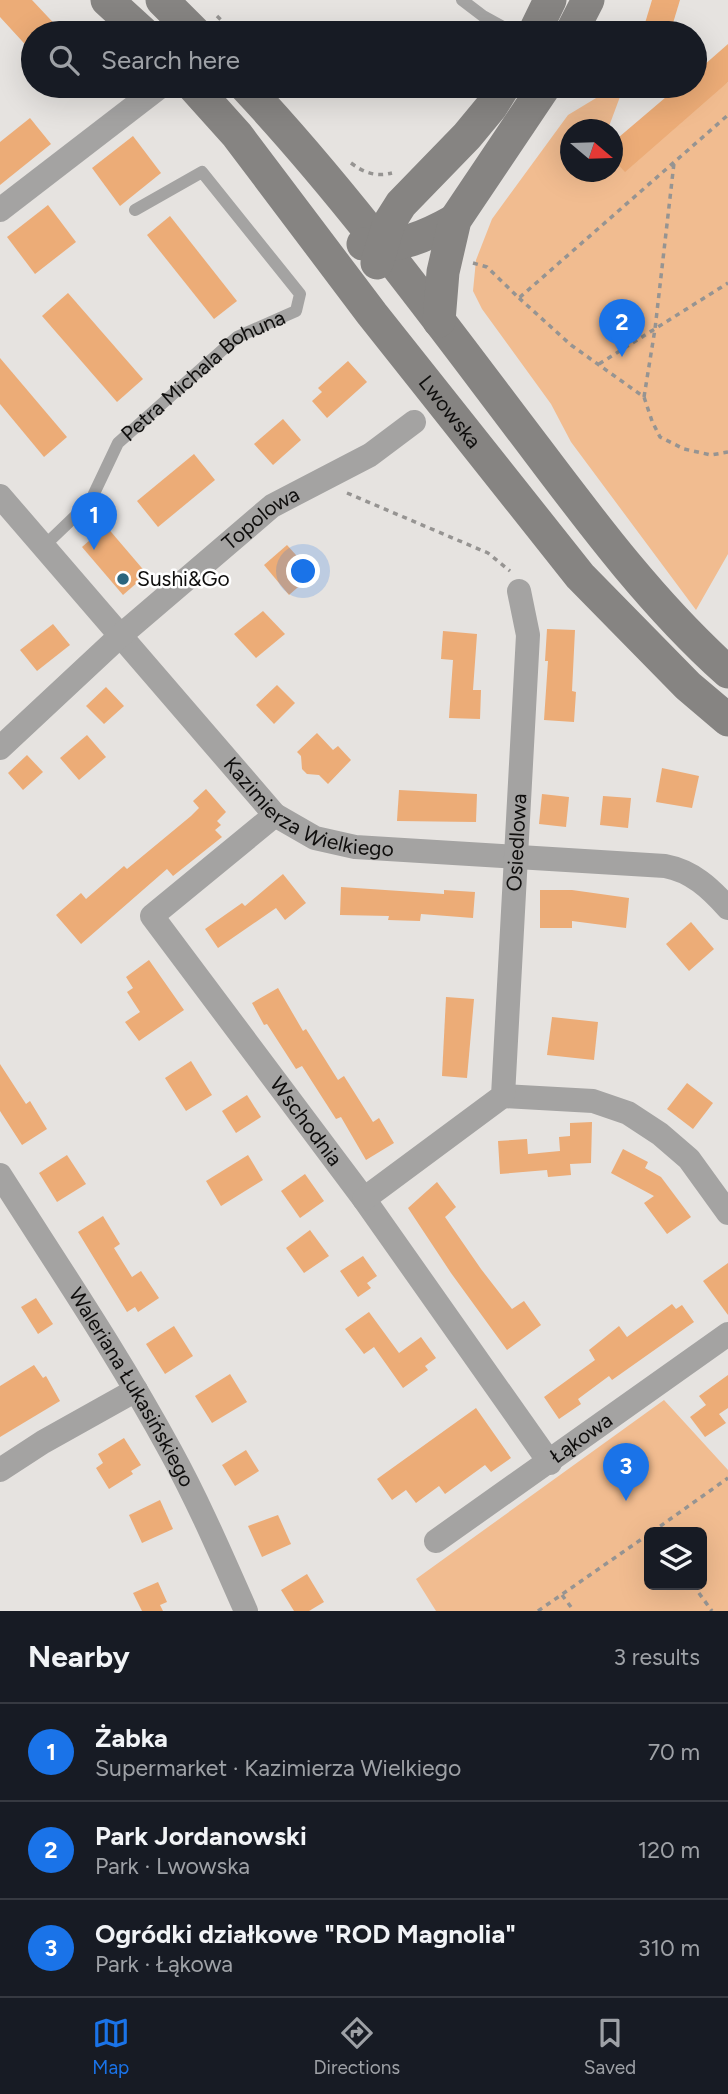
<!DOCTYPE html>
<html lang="en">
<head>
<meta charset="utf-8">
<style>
	:root { --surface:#171b24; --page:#20242c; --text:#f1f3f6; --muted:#9ea1a6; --line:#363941; --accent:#1a73e8 }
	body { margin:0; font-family:Figtree,sans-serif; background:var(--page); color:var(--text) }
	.controls { position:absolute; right:21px; bottom:21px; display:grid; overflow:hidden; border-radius:10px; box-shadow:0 7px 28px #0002 }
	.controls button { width:63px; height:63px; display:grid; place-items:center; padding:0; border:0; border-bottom:2px solid var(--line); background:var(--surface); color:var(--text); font:35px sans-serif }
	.compass { position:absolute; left:560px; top:119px; width:63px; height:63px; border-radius:50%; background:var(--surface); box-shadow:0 7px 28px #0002; rotate:109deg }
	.you { position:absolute; left:304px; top:572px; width:24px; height:24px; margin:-18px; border:5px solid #fff; border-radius:50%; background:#1a73e8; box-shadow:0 0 0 10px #1a73e833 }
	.badge { display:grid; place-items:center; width:46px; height:46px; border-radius:50%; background:var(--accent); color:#fff; font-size:23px; font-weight:700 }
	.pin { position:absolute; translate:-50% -58px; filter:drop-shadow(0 2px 4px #0008) }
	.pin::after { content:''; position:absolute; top:37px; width:24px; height:21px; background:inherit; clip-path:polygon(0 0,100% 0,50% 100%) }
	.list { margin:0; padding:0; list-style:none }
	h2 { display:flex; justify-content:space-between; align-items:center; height:91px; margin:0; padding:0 28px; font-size:30px }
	h2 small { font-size:23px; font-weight:400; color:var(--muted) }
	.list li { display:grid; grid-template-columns:46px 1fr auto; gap:21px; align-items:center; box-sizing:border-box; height:98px; padding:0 28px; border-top:2px solid var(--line) }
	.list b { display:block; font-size:26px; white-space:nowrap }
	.list p { margin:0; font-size:23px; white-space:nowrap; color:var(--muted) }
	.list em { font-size:23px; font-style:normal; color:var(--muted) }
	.icon { flex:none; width:38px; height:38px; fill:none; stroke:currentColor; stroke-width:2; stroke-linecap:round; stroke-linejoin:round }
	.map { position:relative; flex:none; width:728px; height:1611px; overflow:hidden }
	.search { position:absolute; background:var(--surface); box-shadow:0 7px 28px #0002; left:21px; right:21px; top:21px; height:77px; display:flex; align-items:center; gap:18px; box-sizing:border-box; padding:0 24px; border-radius:38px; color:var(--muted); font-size:26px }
	.sheet { height:385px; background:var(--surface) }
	nav { display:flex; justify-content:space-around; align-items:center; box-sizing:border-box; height:98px; border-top:2px solid var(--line); background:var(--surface); font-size:19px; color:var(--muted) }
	nav a { display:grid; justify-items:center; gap:4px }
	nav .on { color:var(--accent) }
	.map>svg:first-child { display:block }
	.green { fill:#f1bc90; fill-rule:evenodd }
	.building { fill:#ecac77 }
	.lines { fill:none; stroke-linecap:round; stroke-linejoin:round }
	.path { stroke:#969492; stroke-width:3.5; stroke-dasharray:5 5; stroke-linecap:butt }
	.lane { stroke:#a4a3a2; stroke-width:12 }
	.street { stroke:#a4a3a2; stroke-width:24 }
	.secondary { stroke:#868482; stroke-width:33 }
	.poi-dot { fill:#2b657e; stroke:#fff; stroke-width:2.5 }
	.labels { text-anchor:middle; stroke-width:5; stroke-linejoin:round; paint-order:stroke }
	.street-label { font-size:21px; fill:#0f0e0d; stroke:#fff }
	.poi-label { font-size:21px; fill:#0f0e0d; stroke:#fff; text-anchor:start }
</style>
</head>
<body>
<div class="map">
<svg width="728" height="1611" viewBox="0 0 728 1611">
	<rect width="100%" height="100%" fill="#e6e3e0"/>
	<g class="green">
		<polygon points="728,82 728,554 696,610 571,442 551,404 482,309 473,291 476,260 492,219 568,115 616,86 624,86 608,129 570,130 570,172 612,172 613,158"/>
		<path d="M664 1400 728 1470V1611H436L416 1579ZM649 1532H702V1585H649Z"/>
	</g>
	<g class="building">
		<polygon points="0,0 32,0 63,33 33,33 33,53 0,17"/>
		<polygon points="652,0 680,0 670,33 642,33"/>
		<polygon points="728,44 728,82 625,172 612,158 612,143 679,86 695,86 695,73"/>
		<polygon points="30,118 51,144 0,185 0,142"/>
		<polygon points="133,136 161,173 120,206 92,168"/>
		<polygon points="48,205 76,242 35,274 7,237"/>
		<polygon points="170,216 237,301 214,319 147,235"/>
		<polygon points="68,293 143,379 117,402 42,316"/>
		<polygon points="0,358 67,437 44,457 0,404"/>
		<polygon points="348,361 367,382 327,418 312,401 322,392 318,388"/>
		<polygon points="283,419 301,440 273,465 254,444"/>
		<polygon points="194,454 215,480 158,527 137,501"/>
		<polygon points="106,526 147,574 123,595 82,547"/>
		<polygon points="287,545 313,574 289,595 264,565"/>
		<polygon points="263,611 285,634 256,658 234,634"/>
		<polygon points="53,624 70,645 37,671 20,650"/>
		<polygon points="547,629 575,630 572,691 576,692 574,722 544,720 548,661 545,661"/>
		<polygon points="443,631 477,634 473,690 481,690 480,719 449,718 453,660 441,659"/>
		<polygon points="277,685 295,703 274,724 256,705"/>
		<polygon points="106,687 124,706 104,724 86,706"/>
		<polygon points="317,733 333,750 338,746 351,760 328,784 319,775 307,774 302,769 301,756 297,752"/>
		<polygon points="87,735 106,757 79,780 60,758"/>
		<polygon points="27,755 43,772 23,790 8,773"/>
		<polygon points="662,768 699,776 692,808 656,802"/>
		<polygon points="206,789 226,812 217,821 221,825 215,830 222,837 173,876 167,869 81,944 56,915 81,893 86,899 124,866 127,869 191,816 199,808 193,801"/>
		<polygon points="399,790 477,794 476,822 397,821"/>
		<polygon points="542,794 569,797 566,827 539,824"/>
		<polygon points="603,796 631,798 628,828 600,825"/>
		<polygon points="283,874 306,903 285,920 276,908 218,948 205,929 242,903 245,906"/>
		<polygon points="341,887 444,894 444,890 475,892 473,918 421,914 420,921 388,920 389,916 340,915"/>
		<polygon points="540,890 572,890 629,898 626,928 572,921 572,928 540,928"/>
		<polygon points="691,922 714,949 689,971 666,944"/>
		<polygon points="149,960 184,1010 139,1041 125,1022 140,1012 127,992 133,988 126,977"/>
		<polygon points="278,988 303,1031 306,1029 338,1080 344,1076 373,1122 379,1118 394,1143 366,1160 341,1117 336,1119 302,1066 296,1069 267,1024 264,1025 252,1003"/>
		<polygon points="446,997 474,999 467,1078 442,1076"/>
		<polygon points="552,1017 598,1022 594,1060 547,1055"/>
		<polygon points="191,1061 212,1095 186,1111 165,1078"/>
		<polygon points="0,1064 26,1104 30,1101 47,1129 22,1145 0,1111"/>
		<polygon points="687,1083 713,1103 693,1129 667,1109"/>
		<polygon points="247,1095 261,1117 236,1133 222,1111"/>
		<polygon points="592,1122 591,1163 570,1164 571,1175 548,1177 547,1170 500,1174 498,1141 527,1139 528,1154 560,1151 559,1137 570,1136 570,1123"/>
		<polygon points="623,1149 648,1162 645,1168 661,1177 691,1217 667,1234 644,1203 654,1196 611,1173"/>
		<polygon points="67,1155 86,1184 57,1202 39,1173"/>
		<polygon points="248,1155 263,1180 221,1206 206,1181"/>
		<polygon points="305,1174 324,1201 300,1218 281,1191"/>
		<polygon points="437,1182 456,1207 445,1217 481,1269 512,1309 524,1301 541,1325 507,1350 451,1273 408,1208"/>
		<polygon points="103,1216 120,1244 114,1248 132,1277 141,1271 159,1298 138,1312 135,1307 127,1312 78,1232"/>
		<polygon points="310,1230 329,1256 304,1273 286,1248"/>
		<polygon points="363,1256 377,1276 367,1283 371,1288 358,1297 340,1271"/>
		<polygon points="728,1263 728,1315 703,1281"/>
		<polygon points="36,1298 53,1324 38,1334 21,1307"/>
		<polygon points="672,1304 676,1309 682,1305 694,1322 612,1380 609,1376 578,1399 581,1404 559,1419 544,1397 595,1360 589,1350 619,1326 627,1337"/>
		<polygon points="369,1312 399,1353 421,1337 436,1358 425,1366 428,1370 403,1388 374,1347 364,1354 345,1329"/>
		<polygon points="174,1326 193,1356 165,1374 146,1344"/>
		<polygon points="34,1365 43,1378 46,1376 60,1401 0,1437 0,1386"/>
		<polygon points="230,1374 247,1402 212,1423 195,1396"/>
		<polygon points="728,1375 728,1408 719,1414 726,1423 705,1437 690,1417 706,1405 699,1396"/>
		<polygon points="476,1408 511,1458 491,1472 485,1465 445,1494 439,1486 416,1503 406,1490 392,1500 377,1479"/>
		<polygon points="124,1438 141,1465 131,1471 133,1474 109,1489 96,1468 103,1463 98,1454"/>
		<polygon points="246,1450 259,1471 235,1486 222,1465"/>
		<polygon points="160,1500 173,1529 142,1543 129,1515"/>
		<polygon points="278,1515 291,1544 262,1557 248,1526"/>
		<polygon points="307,1574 324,1602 309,1611 294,1611 281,1590"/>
		<polygon points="158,1582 167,1602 160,1605 163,1611 142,1611 133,1593"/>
	</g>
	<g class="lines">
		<g class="path">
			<polyline points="217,16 234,33"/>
			<path d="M351 163C364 173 376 177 392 173"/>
			<polyline points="473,263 487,267 519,298 728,115"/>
			<polyline points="519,298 571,345 644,397 652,421 660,437 684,449 711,455 728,452"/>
			<polyline points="599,364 728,283"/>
			<polyline points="644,397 655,329 674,163"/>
			<polyline points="347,493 488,553 510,571"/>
			<polyline points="652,1532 728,1478"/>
			<polyline points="693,1585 712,1611"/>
			<polyline points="562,1595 574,1611"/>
			<polyline points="538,1611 649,1534"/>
		</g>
		<g class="lane">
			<polyline points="462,0 483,16 514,33"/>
			<path id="s1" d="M43 547 90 502 118 443 237 337 296 311 300 294 202 172 135 210"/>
		</g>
		<g class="street">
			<polyline points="0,210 161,86"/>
			<path id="s2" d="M0 496 275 815 315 838 355 847 665 866C692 871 710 888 728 908"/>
			<path id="s3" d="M0 748 120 636 272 506 370 455 414 422"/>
			<path id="s4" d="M275 815 152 916 364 1199 550 1463"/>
			<polyline points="503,1096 593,1101 628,1113 660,1134 689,1159 728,1213"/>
			<path id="s5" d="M0 1175C58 1266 119 1356 171 1452 199 1503 222 1557 246 1611"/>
			<path id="s6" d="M364 1199 503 1096 528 635 519 591"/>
			<polyline points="0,1470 43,1442 136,1390"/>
			<path id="s7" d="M436 1541 728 1334"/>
		</g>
		<g class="secondary">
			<polyline points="107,0 143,33"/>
			<polyline points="162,0 195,33"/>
			<polyline points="534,33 550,0"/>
			<polyline points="571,33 588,0"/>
			<path id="s8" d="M193 86 237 135 372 314 580 576 688 686 728 720"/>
			<path d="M245 86C349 197 439 321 531 442 592 523 653 605 728 672"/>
			<path d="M363 244C397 249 425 237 455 220"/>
			<polyline points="377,263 389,223 401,204 467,136 491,107 504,86"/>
			<polyline points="439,321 443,272 455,220 545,86"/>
		</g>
	</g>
	<circle class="poi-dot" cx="123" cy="579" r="7"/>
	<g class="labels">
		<g class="street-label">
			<text dy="7" stroke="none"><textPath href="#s1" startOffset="240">Petra Michala Bohuna</textPath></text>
			<text dy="7" stroke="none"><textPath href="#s8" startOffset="415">Lwowska</textPath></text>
			<text dy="7" stroke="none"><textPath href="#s3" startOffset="348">Topolowa</textPath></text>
			<text dy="7" stroke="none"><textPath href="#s2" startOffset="448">Kazimierza Wielkiego</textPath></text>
			<text dy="7" stroke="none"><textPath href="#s6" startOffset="427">Osiedlowa</textPath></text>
			<text dy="7" stroke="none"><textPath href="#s4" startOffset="416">Wschodnia</textPath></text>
			<text dy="7" stroke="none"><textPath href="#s5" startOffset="250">Waleriana Łukasińskiego</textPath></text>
			<text dy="7" stroke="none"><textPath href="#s7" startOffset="178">Łąkowa</textPath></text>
		</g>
		<g class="poi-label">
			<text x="137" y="586">Sushi&amp;Go</text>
		</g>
	</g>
</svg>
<div class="controls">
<button><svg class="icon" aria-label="layers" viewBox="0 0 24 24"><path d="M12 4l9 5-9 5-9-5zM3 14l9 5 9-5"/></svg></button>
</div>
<svg class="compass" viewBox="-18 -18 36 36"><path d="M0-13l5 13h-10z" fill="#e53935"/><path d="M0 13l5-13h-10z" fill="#9ea1a6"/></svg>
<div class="you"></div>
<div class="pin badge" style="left:94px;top:550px">1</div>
<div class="pin badge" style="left:622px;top:357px">2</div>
<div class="pin badge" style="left:626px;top:1501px">3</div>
<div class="search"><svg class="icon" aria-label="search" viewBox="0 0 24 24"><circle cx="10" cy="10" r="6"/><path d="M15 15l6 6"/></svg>Search here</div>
</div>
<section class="sheet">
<h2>Nearby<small>3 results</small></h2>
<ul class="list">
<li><span class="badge">1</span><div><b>Żabka</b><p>Supermarket · Kazimierza Wielkiego</p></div><em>70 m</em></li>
<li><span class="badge">2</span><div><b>Park Jordanowski</b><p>Park · Lwowska</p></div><em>120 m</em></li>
<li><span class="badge">3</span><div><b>Ogródki działkowe &quot;ROD Magnolia&quot;</b><p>Park · Łąkowa</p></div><em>310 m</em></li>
</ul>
</section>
<nav>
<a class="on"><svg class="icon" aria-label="map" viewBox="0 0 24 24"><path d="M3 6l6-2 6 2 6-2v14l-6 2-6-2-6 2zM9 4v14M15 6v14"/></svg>Map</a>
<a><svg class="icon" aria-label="directions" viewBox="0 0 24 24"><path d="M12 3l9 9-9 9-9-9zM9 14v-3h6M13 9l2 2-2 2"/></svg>Directions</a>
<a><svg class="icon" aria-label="saved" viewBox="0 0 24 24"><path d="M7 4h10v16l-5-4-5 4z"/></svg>Saved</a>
</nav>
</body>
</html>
